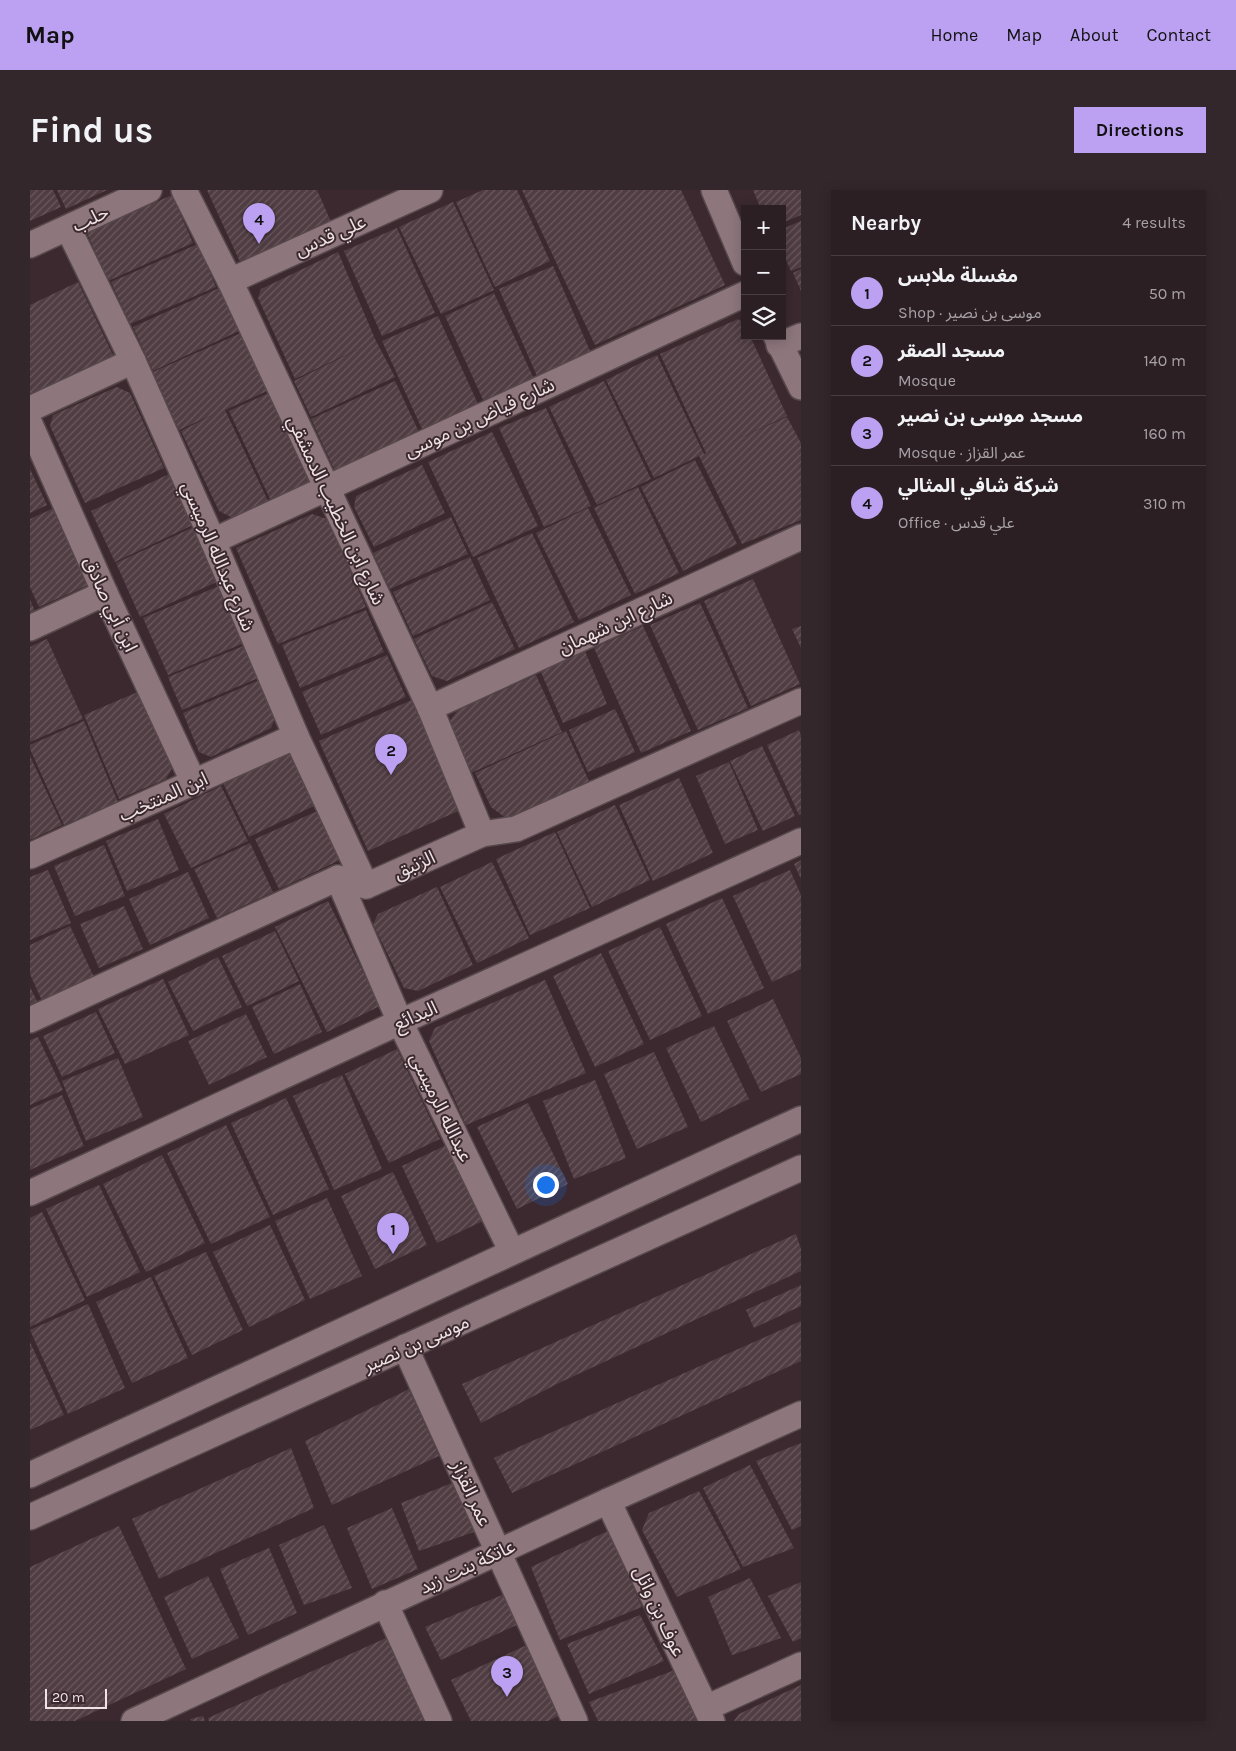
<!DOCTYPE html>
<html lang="en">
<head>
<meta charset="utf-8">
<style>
	:root { --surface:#2c1f23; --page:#34272b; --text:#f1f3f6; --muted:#a6a2a6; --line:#483d41; --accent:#bca0f2 }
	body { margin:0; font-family:Karla,"Noto Sans Arabic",sans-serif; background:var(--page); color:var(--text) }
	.controls { position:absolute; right:15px; top:15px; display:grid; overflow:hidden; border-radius:0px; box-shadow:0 2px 12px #0003 }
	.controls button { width:45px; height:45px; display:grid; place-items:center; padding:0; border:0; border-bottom:1px solid var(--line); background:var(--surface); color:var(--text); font:25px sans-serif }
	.scale { position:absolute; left:15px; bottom:12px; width:62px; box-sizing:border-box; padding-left:5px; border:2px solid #eee2e5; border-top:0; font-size:14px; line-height:18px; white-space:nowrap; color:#eee2e5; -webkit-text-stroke:4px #3b292f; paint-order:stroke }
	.you { position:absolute; left:515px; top:994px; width:18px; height:18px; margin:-12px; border:4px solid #fff; border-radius:50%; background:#1a73e8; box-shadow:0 0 0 8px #1a73e833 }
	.badge { display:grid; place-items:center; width:32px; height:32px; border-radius:50%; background:var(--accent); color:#111; font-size:16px; font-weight:700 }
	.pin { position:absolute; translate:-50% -41px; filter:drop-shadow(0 1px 2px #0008) }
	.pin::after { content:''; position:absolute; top:26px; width:18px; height:15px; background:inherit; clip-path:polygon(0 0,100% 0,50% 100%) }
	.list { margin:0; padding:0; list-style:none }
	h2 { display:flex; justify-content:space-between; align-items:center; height:65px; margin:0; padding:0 20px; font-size:21px }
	h2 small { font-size:16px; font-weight:400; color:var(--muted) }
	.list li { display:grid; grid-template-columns:32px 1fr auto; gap:15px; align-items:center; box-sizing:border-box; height:70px; padding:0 20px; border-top:1px solid var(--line) }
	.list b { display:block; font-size:19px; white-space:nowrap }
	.list p { margin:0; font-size:16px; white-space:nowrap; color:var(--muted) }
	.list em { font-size:16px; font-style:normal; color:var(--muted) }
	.icon { flex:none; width:28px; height:28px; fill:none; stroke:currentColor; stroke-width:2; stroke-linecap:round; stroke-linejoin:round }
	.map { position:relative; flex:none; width:771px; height:1531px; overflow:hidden; border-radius:0px }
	header { display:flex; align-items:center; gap:30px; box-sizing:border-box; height:70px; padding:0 25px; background:var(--accent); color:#111 }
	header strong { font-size:24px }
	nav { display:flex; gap:28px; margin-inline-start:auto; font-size:18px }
	.intro { display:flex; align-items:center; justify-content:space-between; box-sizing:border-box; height:120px; padding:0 30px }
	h1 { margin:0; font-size:35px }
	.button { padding:12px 22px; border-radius:0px; background:var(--accent); color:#111; font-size:18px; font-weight:700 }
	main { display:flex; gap:30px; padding:0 30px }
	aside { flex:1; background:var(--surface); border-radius:0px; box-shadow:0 2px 12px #0003 }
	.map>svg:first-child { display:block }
	.building { fill:url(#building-hatch) }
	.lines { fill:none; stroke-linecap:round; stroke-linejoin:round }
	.minor-casing { stroke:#57484d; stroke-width:28 }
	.minor { stroke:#8d777d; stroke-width:25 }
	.labels { text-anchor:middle; stroke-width:4; stroke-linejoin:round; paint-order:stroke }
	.street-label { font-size:19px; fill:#eee2e5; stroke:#3b292f }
</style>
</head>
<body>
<header>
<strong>Map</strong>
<nav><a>Home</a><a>Map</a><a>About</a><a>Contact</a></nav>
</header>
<div class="intro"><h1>Find us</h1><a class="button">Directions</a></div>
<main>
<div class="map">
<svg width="771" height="1531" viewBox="0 0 771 1531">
	<defs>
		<pattern id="building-hatch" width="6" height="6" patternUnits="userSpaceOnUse" patternTransform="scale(1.25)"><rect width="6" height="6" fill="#503d43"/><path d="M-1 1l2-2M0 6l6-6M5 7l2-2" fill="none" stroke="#6a595e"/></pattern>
	</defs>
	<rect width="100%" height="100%" fill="#3b292f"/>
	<g class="building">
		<polygon points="0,0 23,0 31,17 0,31"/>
		<polygon points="27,0 77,0 36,19"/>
		<polygon points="177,0 287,0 302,34 211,74"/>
		<polygon points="453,0 487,0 520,71 465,97 426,12"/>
		<polygon points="492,0 651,0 695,95 565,155"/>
		<polygon points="723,0 771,0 771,25 752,33 752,19 731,19"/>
		<polygon points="142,5 163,53 78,91 57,43"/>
		<polygon points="423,12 464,100 411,124 369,37"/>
		<polygon points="771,31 771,77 761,81 752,62 752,39"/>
		<polygon points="367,38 405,123 352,146 314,61"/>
		<polygon points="168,54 186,97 100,134 81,92"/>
		<polygon points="308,62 346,151 365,187 281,227 264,191 337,155 265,189 228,108 231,99"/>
		<polygon points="523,76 561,163 507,186 469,99"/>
		<polygon points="771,79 771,101 763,83"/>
		<polygon points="48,92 83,165 0,205 0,115"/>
		<polygon points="189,98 209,141 123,181 103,137"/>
		<polygon points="464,103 504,189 454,212 415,126"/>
		<polygon points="408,126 448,214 392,239 352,151"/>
		<polygon points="708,129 715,134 715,146 720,146 757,226 703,251 757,227 771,253 771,330 712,354 669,266 624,288 576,190 627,165 674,264 676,263 630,164"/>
		<polygon points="211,143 237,201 195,220 239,313 205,329 189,321 151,241 184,224 149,240 123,182"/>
		<polygon points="365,191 389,242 305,281 281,229"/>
		<polygon points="574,191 621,289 567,315 519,217"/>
		<polygon points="87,197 100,203 134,278 55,313 20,236 23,225"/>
		<polygon points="239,203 281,293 241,311 199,221"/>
		<polygon points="516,218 561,316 514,337 469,238"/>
		<polygon points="462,242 508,336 443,367 398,272"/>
		<polygon points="665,270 707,354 653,381 611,297"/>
		<polygon points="392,275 415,323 344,357 324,317 326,306"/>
		<polygon points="0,279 17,315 0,323"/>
		<polygon points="141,283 165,334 85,372 61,321"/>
		<polygon points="608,297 649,383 605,404 564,318"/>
		<polygon points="24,318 60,394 9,417 0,397 0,329"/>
		<polygon points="558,318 601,405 549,430 506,343"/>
		<polygon points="282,324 297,329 336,417 248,454 206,358"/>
		<polygon points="421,327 438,364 360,399 343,363"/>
		<polygon points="166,336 191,390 110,427 86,373"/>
		<polygon points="502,343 544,432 489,458 447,368"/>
		<polygon points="440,367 460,410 383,446 363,402"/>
		<polygon points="723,389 770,494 721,516 674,411"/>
		<polygon points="189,396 214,453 138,485 113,428"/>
		<polygon points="0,410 5,421 0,423"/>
		<polygon points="462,412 485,459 417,491 402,486 384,449"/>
		<polygon points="670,413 718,518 668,540 620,435"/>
		<polygon points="336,420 354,462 270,498 252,455"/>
		<polygon points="613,436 661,541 611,563 564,458"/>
		<polygon points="771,436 771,458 762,439"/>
		<polygon points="17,449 53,529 0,552 0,457"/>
		<polygon points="218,454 231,487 152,520 138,487"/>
		<polygon points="555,461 577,514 533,533 510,480"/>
		<polygon points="357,465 376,507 291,545 272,502"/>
		<polygon points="506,485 532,542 441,583 418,533 428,520"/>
		<polygon points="232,489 247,523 241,538 181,567 169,562 153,523"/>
		<polygon points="110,501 142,578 136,589 89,609 54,525"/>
		<polygon points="384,509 433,619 338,661 289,551"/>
		<polygon points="585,519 605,562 558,582 539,540"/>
		<polygon points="54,531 88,612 34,635 0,559 0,555"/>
		<polygon points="769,540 771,545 771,624 769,625 737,555"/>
		<polygon points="536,541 559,591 477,629 461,617 445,583"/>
		<polygon points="732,556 765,626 733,641 700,571"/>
		<polygon points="260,561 286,615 219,647 193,593"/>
		<polygon points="0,566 32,635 0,650"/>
		<polygon points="699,572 728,640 695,654 666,586"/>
		<polygon points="649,588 683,663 623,691 589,615"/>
		<polygon points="191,596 218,651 161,678 134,624"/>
		<polygon points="585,615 620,690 562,717 527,642"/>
		<polygon points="292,619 314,668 249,699 225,649"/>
		<polygon points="128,629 149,680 97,701 76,651"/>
		<polygon points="525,642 560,718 500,745 466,669"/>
		<polygon points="220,653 243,702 187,728 164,679"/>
		<polygon points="74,655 95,706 45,726 24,676"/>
		<polygon points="771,670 771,689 764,674"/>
		<polygon points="462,672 499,748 447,773 410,697"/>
		<polygon points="18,680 41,733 0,750 0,687"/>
		<polygon points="760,680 771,705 771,779 742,792 703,706"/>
		<polygon points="158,682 179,728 120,755 99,709"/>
		<polygon points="407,697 443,775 388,801 374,798 343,734 348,724"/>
		<polygon points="692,708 734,798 678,824 636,734"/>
		<polygon points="298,711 350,816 297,842 245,737"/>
		<polygon points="94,716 113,759 69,778 50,734"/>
		<polygon points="40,736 64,787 12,811 0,784 0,755"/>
		<polygon points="630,737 672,826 620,850 578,761"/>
		<polygon points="245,741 269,791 217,816 192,766"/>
		<polygon points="571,763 614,854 565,877 523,786"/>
		<polygon points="188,767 212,817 163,841 138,792"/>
		<polygon points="133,789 159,845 95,874 68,819"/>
		<polygon points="515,790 556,883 436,935 399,851 405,838"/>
		<polygon points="270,794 292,842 244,864 222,817"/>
		<polygon points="0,797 7,811 0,815"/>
		<polygon points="743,809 771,868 771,884 731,902 697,831"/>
		<polygon points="66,822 85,863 32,887 13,846"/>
		<polygon points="216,824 237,867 179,895 158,851"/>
		<polygon points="684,836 719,909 671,932 636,858"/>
		<polygon points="8,847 33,900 0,915 0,850"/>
		<polygon points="367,859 410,949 359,973 315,884"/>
		<polygon points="624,862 658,937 607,959 574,884"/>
		<polygon points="88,868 113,927 56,951 32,891"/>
		<polygon points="312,885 352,979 304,1000 263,906"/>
		<polygon points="565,890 596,968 544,989 513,911"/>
		<polygon points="32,905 54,956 0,980 0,919"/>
		<polygon points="256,908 299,999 243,1025 201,933"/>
		<polygon points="498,913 538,994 487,1019 447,937"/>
		<polygon points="196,935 240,1027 181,1054 137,963"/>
		<polygon points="423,952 457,1029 407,1053 372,976"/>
		<polygon points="132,965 175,1053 116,1082 73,994"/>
		<polygon points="363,982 397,1055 345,1079 311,1006"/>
		<polygon points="69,995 110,1082 57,1107 16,1019"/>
		<polygon points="297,1008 332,1086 280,1109 245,1031"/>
		<polygon points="12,1022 55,1110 0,1137 0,1028"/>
		<polygon points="240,1035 275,1110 219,1137 183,1062"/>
		<polygon points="766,1044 771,1059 771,1081 531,1192 451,1233 432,1194"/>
		<polygon points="176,1062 213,1140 162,1165 124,1086"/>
		<polygon points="121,1087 158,1168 102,1193 66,1112"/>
		<polygon points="771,1095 771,1116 724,1138 716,1120"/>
		<polygon points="58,1114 95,1198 38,1224 0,1140"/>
		<polygon points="771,1131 771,1171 482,1303 464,1268"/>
		<polygon points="0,1152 34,1225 0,1240"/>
		<polygon points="379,1199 409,1266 302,1315 275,1251"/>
		<polygon points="771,1253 771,1336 762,1340 726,1271"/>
		<polygon points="261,1258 284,1318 129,1389 102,1329"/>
		<polygon points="720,1275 764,1358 713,1377 673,1298"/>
		<polygon points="422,1293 447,1341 389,1361 371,1313"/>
		<polygon points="669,1301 711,1379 647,1407 612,1340 619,1323"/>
		<polygon points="362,1318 388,1379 342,1399 317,1338"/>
		<polygon points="294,1335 322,1398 274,1415 249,1355"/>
		<polygon points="89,1336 156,1479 45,1531 0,1531 0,1377"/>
		<polygon points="578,1341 612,1417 530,1450 501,1377"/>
		<polygon points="239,1358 267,1423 218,1445 190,1379"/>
		<polygon points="178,1386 209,1448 162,1469 134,1407"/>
		<polygon points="720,1388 751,1448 702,1465 678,1407"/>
		<polygon points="771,1392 771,1448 763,1452 738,1406"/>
		<polygon points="477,1403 491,1433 411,1470 395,1437"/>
		<polygon points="610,1425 634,1471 559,1504 537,1454"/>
		<polygon points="356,1448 395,1531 179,1531 178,1528"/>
		<polygon points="501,1453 533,1524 518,1531 441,1531 421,1490"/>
		<polygon points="645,1480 669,1531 568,1531 559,1512"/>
		<polygon points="771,1495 771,1531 704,1531 709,1524"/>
		<polygon points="173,1526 175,1531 161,1531 160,1529"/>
	</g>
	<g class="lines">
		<defs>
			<g id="minor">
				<polyline points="154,0 200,91 400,518 452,644"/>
				<polyline points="684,0 715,73"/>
				<polyline points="38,38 103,171 183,351 266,546 336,696"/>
				<polyline points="0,55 119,0"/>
				<polyline points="200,91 400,0"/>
				<polyline points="746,146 771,197"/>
				<polyline points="749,155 771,146"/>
				<polyline points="0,219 103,171"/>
				<polyline points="0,234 75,403 164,593"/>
				<polyline points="183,351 715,104"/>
				<polyline points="0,438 75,403"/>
				<polyline points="400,518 771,347"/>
				<polyline points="0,666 266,546"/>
				<polyline points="308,688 370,832 482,1062"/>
				<polyline points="0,830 308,688 336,696 452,644 486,639 771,511"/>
				<polyline points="0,1003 370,832 771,651"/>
				<polyline points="375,1157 545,1531"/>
				<polyline points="0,1285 771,929"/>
				<polyline points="578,1311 682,1531"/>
				<polyline points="0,1327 771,978"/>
				<polyline points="355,1413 409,1531"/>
				<polyline points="676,1518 771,1475"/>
				<polyline points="104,1531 578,1311 771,1224"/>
			</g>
		</defs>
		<use href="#minor" class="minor-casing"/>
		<use href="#minor" class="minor"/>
	</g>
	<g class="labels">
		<g class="street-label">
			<text transform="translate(60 28) rotate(-25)" y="7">حلب</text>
			<text transform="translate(300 45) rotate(-24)" y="7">علي قدس</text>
			<text transform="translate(449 227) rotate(-25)" y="7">شارع فياض بن موسى</text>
			<text transform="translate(307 320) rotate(65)" y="7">شارع ابن الخطيب الدمشقي</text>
			<text transform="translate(189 366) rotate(67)" y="7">شارع عبدالله الرميسي</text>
			<text transform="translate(81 414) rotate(65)" y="7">ابن أبي صادق</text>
			<text transform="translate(585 432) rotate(-25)" y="7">شارع ابن شهمان</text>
			<text transform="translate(133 606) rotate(-24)" y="7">ابن المنتخب</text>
			<text transform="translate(384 674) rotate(-24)" y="7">الزنبق</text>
			<text transform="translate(385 825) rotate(-24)" y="7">البدائع</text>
			<text transform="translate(412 917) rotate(64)" y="7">عبدالله الرميسي</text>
			<text transform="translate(386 1153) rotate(-24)" y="7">موسى بن نصير</text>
			<text transform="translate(442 1303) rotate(65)" y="7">عمر القزاز</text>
			<text transform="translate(437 1376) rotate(-25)" y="7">عاتكة بنت زيد</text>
			<text transform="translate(630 1421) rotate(65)" y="7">عوف بن وائل</text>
		</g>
	</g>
</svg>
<div class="controls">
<button>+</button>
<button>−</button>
<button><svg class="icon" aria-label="layers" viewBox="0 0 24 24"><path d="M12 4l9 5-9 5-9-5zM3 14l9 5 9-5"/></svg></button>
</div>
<div class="scale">20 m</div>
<div class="you"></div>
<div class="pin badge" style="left:363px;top:1064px">1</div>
<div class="pin badge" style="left:361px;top:585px">2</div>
<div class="pin badge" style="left:477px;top:1507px">3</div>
<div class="pin badge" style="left:229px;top:54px">4</div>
</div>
<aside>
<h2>Nearby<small>4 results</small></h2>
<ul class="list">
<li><span class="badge">1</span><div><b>مغسلة ملابس</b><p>Shop · موسى بن نصير</p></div><em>50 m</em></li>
<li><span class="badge">2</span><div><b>مسجد الصقر</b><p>Mosque</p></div><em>140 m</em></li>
<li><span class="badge">3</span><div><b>مسجد موسى بن نصير</b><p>Mosque · عمر القزاز</p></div><em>160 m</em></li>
<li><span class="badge">4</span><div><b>شركة شافي المثالي</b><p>Office · علي قدس</p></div><em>310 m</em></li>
</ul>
</aside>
</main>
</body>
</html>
